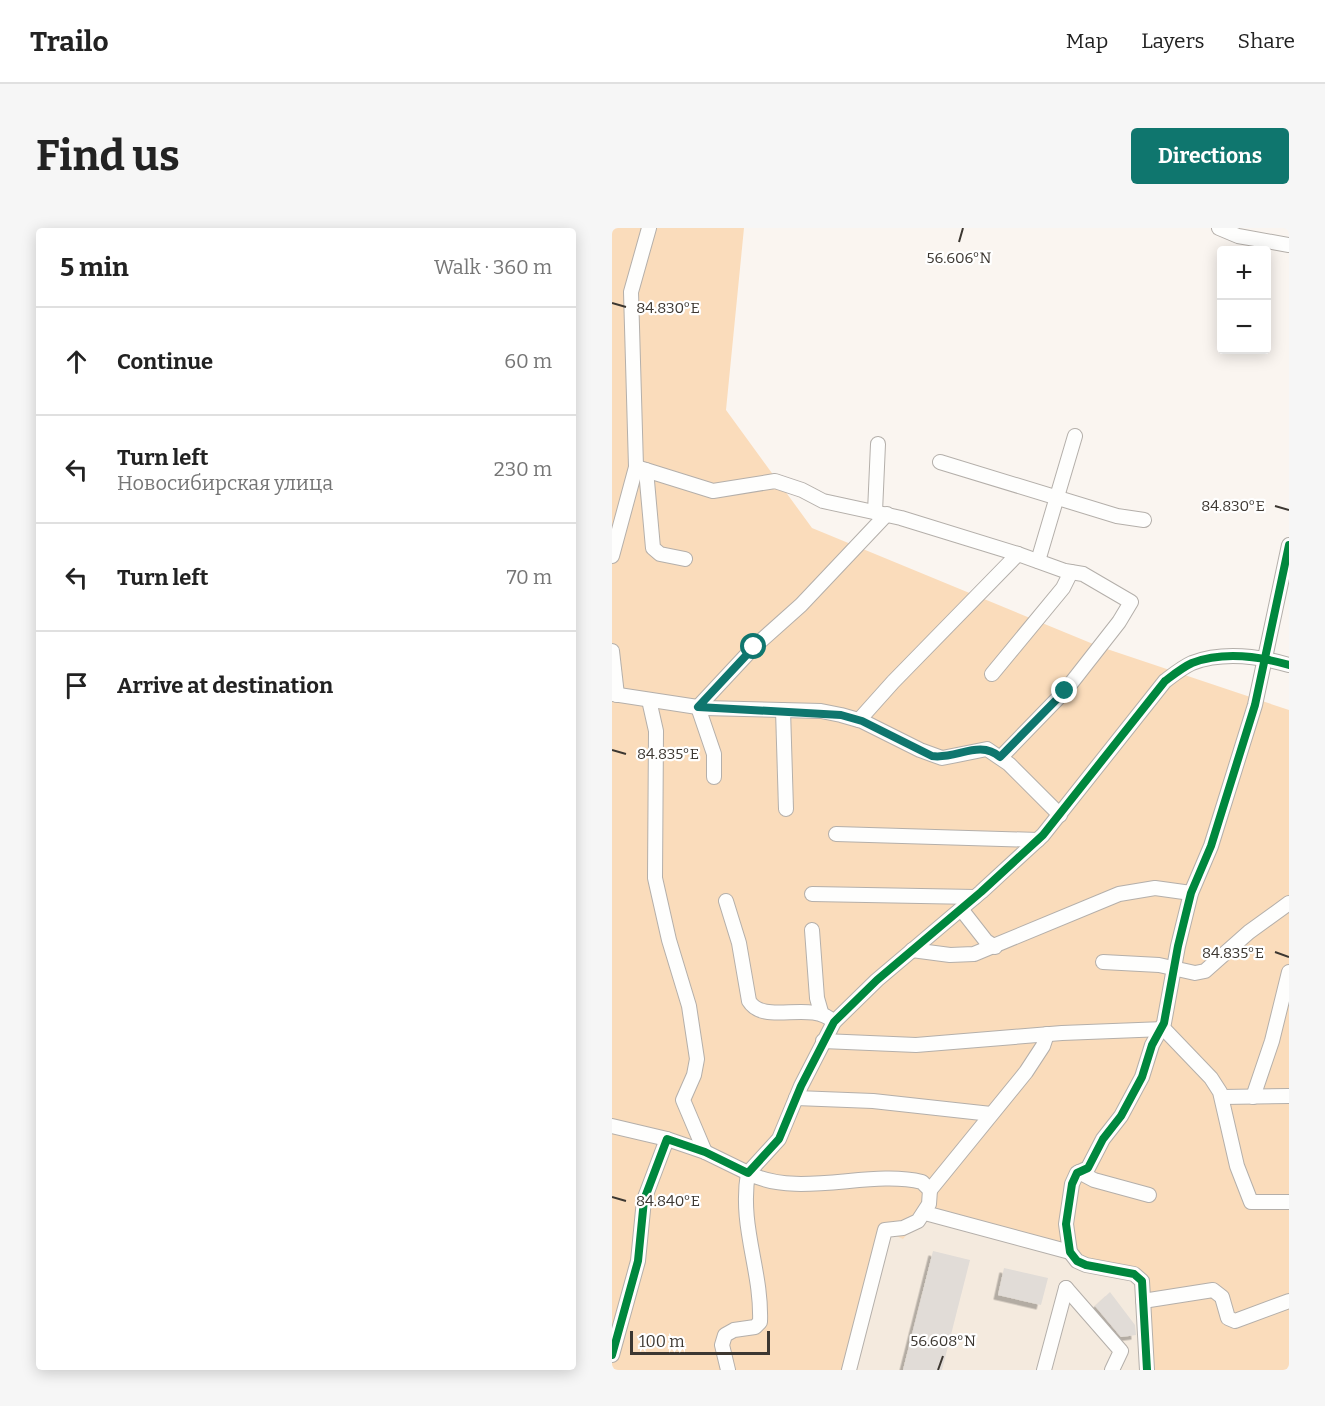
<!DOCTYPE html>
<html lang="en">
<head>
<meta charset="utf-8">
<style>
	:root { --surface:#fff; --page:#f6f6f6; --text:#222; --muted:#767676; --line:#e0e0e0; --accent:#0f766e }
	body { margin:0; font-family:Bitter,serif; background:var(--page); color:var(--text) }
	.controls { position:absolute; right:18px; top:18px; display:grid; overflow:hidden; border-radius:6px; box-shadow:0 3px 15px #0003 }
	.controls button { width:54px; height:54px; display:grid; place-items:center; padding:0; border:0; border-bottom:2px solid var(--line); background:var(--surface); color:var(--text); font:30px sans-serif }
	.scale { position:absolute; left:18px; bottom:15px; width:140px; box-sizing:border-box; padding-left:6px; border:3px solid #3c3731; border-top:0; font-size:16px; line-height:21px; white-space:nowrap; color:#3c3731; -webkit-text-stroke:4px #fff; paint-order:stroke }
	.stop { position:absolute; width:18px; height:18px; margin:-14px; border:4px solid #0f766e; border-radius:50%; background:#fff }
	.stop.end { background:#0f766e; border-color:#fff; box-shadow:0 2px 6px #0008 }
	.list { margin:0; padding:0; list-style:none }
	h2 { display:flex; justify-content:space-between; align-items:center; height:78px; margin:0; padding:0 24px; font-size:26px }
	h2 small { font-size:20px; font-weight:400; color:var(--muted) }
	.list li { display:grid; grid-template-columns:39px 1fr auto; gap:18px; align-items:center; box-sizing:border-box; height:108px; padding:0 24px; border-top:2px solid var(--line) }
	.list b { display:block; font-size:22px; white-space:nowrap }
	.list p { margin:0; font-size:20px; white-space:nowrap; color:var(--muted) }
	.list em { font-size:20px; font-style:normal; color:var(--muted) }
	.icon { flex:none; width:33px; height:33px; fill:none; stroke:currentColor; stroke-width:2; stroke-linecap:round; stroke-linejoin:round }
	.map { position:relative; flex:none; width:677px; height:1142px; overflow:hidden; border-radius:6px }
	header { display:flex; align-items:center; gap:36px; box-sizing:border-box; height:84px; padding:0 30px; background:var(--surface); border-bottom:2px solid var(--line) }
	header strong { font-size:28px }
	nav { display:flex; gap:33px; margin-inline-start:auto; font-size:21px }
	.intro { display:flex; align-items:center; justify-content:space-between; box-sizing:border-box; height:144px; padding:0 36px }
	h1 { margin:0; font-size:42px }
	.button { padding:15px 27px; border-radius:6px; background:var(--accent); color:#fff; font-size:21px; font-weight:700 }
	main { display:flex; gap:36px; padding:0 36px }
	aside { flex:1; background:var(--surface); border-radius:6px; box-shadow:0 3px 15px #0003 }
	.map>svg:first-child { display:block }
	.built { fill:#f4eade }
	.green { fill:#fadcbb }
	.building { fill:#e1dcd7; filter:url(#shadow) }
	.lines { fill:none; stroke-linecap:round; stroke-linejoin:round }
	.minor-casing { stroke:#b4afaa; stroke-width:16 }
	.minor { stroke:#fefefd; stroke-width:14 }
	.cycleway-casing { stroke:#fff; stroke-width:11 }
	.cycleway { stroke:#00873e; stroke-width:8 }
	.route { stroke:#0f766e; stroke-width:8 }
	.ticks { fill:none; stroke:#3c3731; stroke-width:2 }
	.ticks-label { font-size:15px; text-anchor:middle; fill:#3c3731; stroke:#fff; stroke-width:4.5; stroke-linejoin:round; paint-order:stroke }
</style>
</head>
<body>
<header>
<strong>Trailo</strong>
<nav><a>Map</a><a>Layers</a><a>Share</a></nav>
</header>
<div class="intro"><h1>Find us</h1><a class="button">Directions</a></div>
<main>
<aside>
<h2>5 min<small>Walk · 360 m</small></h2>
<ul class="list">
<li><svg class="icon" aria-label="ahead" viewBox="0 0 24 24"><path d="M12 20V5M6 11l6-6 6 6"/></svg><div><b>Continue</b></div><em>60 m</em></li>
<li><svg class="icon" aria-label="left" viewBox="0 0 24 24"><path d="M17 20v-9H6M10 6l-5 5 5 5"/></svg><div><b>Turn left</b><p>Новосибирская улица</p></div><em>230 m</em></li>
<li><svg class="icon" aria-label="left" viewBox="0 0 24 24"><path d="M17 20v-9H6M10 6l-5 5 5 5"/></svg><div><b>Turn left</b></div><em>70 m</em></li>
<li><svg class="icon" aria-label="arrive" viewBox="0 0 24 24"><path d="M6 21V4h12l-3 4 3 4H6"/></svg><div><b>Arrive at destination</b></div></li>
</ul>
</aside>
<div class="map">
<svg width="677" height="1142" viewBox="0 0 677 1142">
	<defs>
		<filter id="shadow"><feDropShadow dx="-4.5" dy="4.5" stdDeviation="0" flood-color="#0004"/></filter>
	</defs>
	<rect width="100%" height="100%" fill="#faf5f0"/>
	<polygon class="built" points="308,990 452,1024 523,1050 529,1142 239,1142 275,1004"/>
	<polygon class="green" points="0,0 132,0 114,182 200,300 486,418 677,482 677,1142 529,1142 523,1050 459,1038 452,1024 309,990 291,1011 275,1004 239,1142 0,1142"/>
	<g class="building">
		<polygon points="321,1023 358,1032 330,1142 291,1142"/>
		<polygon points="392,1040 436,1050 429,1077 386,1067"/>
		<polygon points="498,1064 523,1097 524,1107 509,1109 483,1078"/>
	</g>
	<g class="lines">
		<defs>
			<g id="minor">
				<polyline points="607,0 626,8 677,17"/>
				<polyline points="328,234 505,288 532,292"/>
				<polyline points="24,239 101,263 163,253 190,262 211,273 289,290 406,326 453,343 471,346 519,374 507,394 453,463 389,529"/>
				<polyline points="34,242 41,320 48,326 73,331"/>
				<polyline points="263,284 266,216"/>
				<polyline points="0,328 24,239 19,64 37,0"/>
				<polyline points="426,333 463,208"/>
				<polyline points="0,423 5,467"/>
				<polyline points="380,446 451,360 459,344"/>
				<polyline points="0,466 92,480 209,483 229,487 250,493 308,522 330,530 375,521 397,536 448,587"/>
				<polyline points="37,472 44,503 43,650 57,712 77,778 85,831 82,847 71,872 93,924"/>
				<polyline points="171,482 174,581"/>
				<polyline points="247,492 281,454 406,326"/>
				<polyline points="102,549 102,526 86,479 142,419 189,377 275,286"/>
				<polyline points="224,606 426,612"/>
				<polyline points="200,666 363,669"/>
				<path d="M114 673 127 715 137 773C152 798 199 771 222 794"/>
				<polyline points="349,681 374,713 383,719"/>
				<polyline points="200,702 205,770 209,784"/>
				<polyline points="300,722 338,727 362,726 507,666 543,660 579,665"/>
				<polyline points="491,734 547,737 583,745 593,743 637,704 677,675"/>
				<polyline points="211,813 304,817 450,805 552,801 599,850 608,864 625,938 639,974 677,974"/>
				<polyline points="610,869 677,868"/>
				<polyline points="641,869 660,813 677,744"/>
				<polyline points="184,870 261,873 379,886"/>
				<polyline points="0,898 55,911"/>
				<polyline points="467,944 482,952 537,967"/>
				<polyline points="318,962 414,844 431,818 435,806"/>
				<polyline points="313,985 458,1024"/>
				<polyline points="454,1060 509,1123 500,1142"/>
				<polyline points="531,1073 601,1062 610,1069 616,1090 623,1093 677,1073"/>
				<path d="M0 1127 26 1033 32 972 55 911 93 924 136 945 167 911 189 858 222 794 265 752 369 664 431 607 553 453C561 447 571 439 580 435 612 423 646 428 677 437"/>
				<path d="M116 1142 110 1117 113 1107 122 1102 143 1099 148 1094C150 1042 127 999 136 945 187 971 257 941 310 954L318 962 317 976 306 993 291 1000 273 1002 237 1142"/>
				<polyline points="432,1142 454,1060"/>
				<polyline points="535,1142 530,1053 522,1046 474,1037 465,1033 458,1024 454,996 460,956 465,945 476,940 491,911 509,888 530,849 540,817 552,795 566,718 579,665 599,618 643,477 677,317"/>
			</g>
		</defs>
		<use href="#minor" class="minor-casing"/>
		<use href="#minor" class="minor"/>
		<defs>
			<g id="cycleway">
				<path d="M0 1127 26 1033 32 972 55 911 93 924 136 945 167 911 189 858 222 794 265 752 369 664 431 607 553 453C561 447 571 439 580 435 612 423 646 428 677 437"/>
				<polyline points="535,1142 530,1053 522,1046 474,1037 465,1033 458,1024 454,996 460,956 465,945 476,940 491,911 509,888 530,849 540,817 552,795 566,718 579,665 599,618 643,477 677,317"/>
			</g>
		</defs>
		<use href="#cycleway" class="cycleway-casing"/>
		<use href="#cycleway" class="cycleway"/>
	</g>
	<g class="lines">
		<path class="route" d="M142 419 86 479 229 487 250 493 320 528C344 532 367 511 388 529L453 463"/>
	</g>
	<path class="ticks" d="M347 14 351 0M0 75 14 79M663 278 677 282M0 522 14 526M663 724 677 729M0 969 14 973M326 1142 331 1128"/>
	<g class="ticks-label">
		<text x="347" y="35">56.606°N</text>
		<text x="56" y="85">84.830°E</text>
		<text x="621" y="283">84.830°E</text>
		<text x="56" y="531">84.835°E</text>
		<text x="621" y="730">84.835°E</text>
		<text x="56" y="978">84.840°E</text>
		<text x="331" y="1118">56.608°N</text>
	</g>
</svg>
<div class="controls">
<button>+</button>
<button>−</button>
</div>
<div class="scale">100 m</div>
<div class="stop" style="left:142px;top:419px"></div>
<div class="stop end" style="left:453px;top:463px"></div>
</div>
</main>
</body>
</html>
